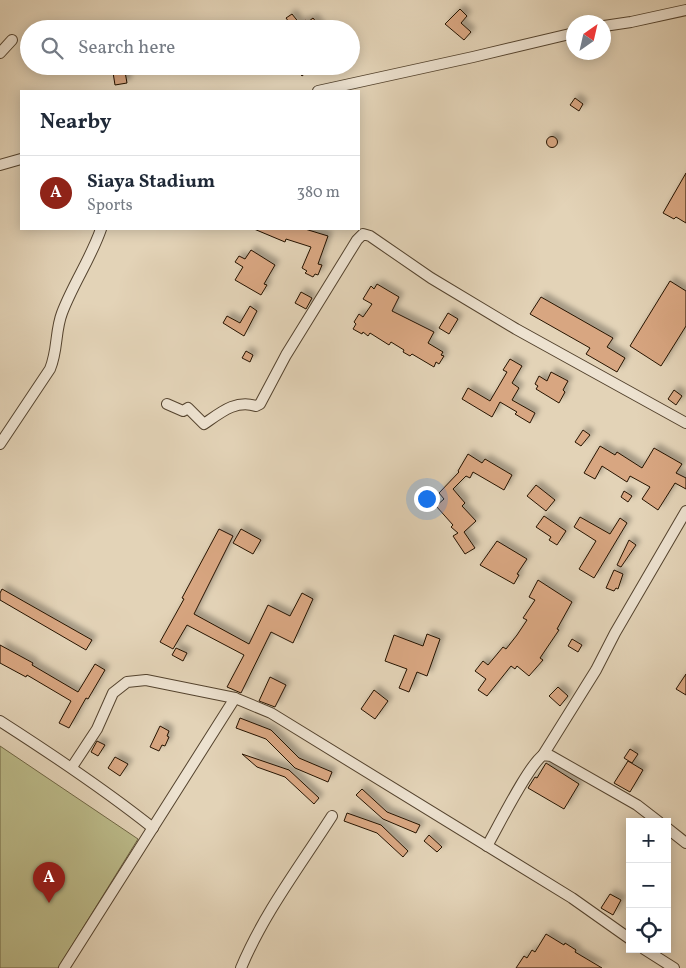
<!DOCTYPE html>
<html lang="en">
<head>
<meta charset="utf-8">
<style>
	:root { --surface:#fff; --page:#f6f6f7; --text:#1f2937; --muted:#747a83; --line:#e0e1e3; --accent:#8f2418 }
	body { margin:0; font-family:Vollkorn,serif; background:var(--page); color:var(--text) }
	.controls { position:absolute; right:15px; bottom:15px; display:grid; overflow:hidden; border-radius:0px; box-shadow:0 2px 12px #0003 }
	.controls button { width:45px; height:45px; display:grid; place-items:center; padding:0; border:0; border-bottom:1px solid var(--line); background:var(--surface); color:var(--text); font:25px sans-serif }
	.compass { position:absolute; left:566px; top:15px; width:45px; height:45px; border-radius:50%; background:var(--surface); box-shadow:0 2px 12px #0003; rotate:34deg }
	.you { position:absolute; left:426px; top:498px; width:18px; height:18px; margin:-12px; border:4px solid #fff; border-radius:50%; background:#1a73e8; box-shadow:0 0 0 8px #1a73e833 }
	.badge { display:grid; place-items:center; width:32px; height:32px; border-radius:50%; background:var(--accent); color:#fff; font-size:16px; font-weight:700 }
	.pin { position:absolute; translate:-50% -41px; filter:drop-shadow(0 1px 2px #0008) }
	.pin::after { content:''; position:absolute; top:26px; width:18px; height:15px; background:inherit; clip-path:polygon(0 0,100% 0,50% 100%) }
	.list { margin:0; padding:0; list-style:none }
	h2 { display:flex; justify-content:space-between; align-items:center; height:65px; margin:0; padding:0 20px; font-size:21px }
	h2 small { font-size:16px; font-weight:400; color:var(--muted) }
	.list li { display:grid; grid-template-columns:32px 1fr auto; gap:15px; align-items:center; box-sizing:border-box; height:75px; padding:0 20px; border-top:1px solid var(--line) }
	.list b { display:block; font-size:19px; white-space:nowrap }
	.list p { margin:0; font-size:16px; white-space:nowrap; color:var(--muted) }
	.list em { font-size:16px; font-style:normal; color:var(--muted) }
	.icon { flex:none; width:28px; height:28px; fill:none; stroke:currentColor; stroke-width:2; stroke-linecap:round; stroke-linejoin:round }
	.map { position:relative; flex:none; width:686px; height:968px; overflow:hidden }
	.search { position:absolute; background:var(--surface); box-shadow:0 2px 12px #0003; left:20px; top:20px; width:340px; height:55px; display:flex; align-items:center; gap:12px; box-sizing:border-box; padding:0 18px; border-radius:28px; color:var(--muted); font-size:19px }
	.panel { position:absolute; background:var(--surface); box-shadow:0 2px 12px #0003; left:20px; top:90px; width:340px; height:140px; border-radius:0px }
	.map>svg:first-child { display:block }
	.green { fill:#bbba89; stroke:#706644 }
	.building { fill:#d8a681; stroke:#251300; filter:url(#shadow) }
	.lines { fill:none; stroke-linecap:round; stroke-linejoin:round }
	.street-casing { stroke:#54432e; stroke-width:12 }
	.street { stroke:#ede2d0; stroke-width:10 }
</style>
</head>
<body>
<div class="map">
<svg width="686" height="968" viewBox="0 0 686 968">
	<defs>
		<filter id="shadow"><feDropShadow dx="4.5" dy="-4.5" stdDeviation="2.5" flood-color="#0004"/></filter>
	</defs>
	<rect width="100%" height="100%" fill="#e3d3b7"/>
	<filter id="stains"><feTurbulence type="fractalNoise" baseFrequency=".004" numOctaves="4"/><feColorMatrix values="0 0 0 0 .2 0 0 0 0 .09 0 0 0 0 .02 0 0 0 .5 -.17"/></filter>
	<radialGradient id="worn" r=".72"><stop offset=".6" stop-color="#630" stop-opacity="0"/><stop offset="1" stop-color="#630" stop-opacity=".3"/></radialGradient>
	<polygon class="green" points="0,746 138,839 58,968 0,968"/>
	<g class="building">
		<polygon points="460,9 467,16 461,23 471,32 464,40 445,24"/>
		<polygon points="292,14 300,24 306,20 308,22 313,18 322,29 294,29 286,18"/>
		<polygon points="112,66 124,66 127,83 115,85"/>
		<polygon points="294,66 305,66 308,71 302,76"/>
		<polygon points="575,98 583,104 579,111 570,105"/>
		<circle cx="552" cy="142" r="5.5"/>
		<polygon points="686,173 686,223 676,217 674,219 663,213"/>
		<polygon points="254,229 305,229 328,236 318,264 322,265 318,275 315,274 313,277 305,273 307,271 302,268 311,247 286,239 285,242"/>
		<polygon points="251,250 275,265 264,284 267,285 261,295 235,280 243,267 235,262 239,256 245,259"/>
		<polygon points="670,281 686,291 686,326 661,366 630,346"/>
		<polygon points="377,284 399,297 392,311 434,332 428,343 443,352 441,355 444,356 439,364 436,362 434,367 412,354 410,356 403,352 404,350 391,342 389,345 370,333 368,336 363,332 362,334 353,329 356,324 354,322 359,314 363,317 372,304 363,299 371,286 374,289"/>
		<polygon points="301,292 312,298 306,309 295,303"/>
		<polygon points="541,297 613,338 607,347 625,358 617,372 586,354 590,348 530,314"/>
		<polygon points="250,306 257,311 244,336 223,323 227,316 240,323"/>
		<polygon points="448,313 458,319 449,334 439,328"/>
		<polygon points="246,351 253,355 250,362 242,358"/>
		<polygon points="510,359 522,366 512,383 519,388 512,400 535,413 530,423 515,414 517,412 500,402 492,417 462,399 468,388 490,401 507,372 503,370"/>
		<polygon points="551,372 568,381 563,390 565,392 559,403 536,389 538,386 535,384 539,376 547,381"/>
		<polygon points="674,390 682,396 676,405 668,399"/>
		<polygon points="583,430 590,435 581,446 575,442"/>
		<polygon points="600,446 615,455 617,452 642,468 654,448 682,464 676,473 686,478 686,489 675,483 658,510 642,499 650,487 630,476 627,482 602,466 595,479 584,473"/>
		<polygon points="468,454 482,463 485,459 512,475 504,490 473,472 470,478 466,476 453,489 465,503 462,506 476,521 464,532 475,548 465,554 453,536 458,533 451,527 453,525 436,506 444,499 439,493 459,472 458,471"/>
		<polygon points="536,485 555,500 546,511 527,496"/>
		<polygon points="624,491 632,496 628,502 621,497"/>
		<polygon points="544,516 566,531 557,545 549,540 551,537 536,527"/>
		<polygon points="580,517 610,534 620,518 627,523 594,578 579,569 596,541 574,527"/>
		<polygon points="219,529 233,536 194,614 249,644 268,605 290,616 302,593 313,599 293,643 271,632 241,693 227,687 244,655 187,625 173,649 160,642 184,599 182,598"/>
		<polygon points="241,529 261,540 253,554 233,543"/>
		<polygon points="629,540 636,545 621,567 617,565"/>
		<polygon points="497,541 527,559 517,574 519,575 514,584 480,565"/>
		<polygon points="614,570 623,574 618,589 616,588 614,591 606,588"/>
		<polygon points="538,580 572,602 557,629 559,630 540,658 543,660 529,676 517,666 515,669 511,666 487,696 478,690 486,679 475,671 483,661 488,665 503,647 506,649 517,635 527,620 523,618 535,600 529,597"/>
		<polygon points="2,589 92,640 86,650 0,600 0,593"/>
		<polygon points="427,634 440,639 427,676 417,672 409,692 399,688 407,669 385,661 394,635 423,646"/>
		<polygon points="572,639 582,645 578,652 568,646"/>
		<polygon points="0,645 33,663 32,665 78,692 95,664 105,670 88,699 86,698 69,728 59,723 71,701 27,675 26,677 0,663"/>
		<polygon points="176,648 187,653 183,661 172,655"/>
		<polygon points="686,674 686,695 676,689"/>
		<polygon points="270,677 286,685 275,707 259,701"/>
		<polygon points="558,687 568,696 560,706 549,696"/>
		<polygon points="374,690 388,701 375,719 361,709"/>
		<polygon points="240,718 271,730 299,758 332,772 328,782 295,768 266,739 236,728"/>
		<polygon points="160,726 169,731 167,736 169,737 165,746 162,745 159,751 150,747"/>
		<polygon points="97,741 105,745 98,756 91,752"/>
		<polygon points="630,749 638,754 632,763 624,758"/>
		<polygon points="242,754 289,770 319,798 314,804 285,777 257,767"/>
		<polygon points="115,757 128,764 120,776 108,768"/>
		<polygon points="628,761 643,770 630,792 614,783"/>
		<polygon points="546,763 579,784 564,809 528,788 535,777 537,778"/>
		<polygon points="362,789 387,812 420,825 416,833 383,819 356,795"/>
		<polygon points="347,813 381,825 408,851 403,857 377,833 344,821"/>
		<polygon points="429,835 442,847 437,852 424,841"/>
		<polygon points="610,894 621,900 613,915 601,908"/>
		<polygon points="546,934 564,945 565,943 576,950 575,952 602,968 516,968 524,956 527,958 532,950 535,952"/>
	</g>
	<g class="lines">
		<defs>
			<g id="street">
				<polyline points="604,26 631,22 686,10"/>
				<polyline points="0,53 12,40"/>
				<polyline points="318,91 473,57 574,33"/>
				<polyline points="0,165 21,159"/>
				<path d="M167 404 183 411 188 408 204 424C220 413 236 399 256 406L260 404 286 355 357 240 363 234 370 236 431 278 516 329 686 423"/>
				<path d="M0 444 50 369C58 350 55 331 62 313 73 284 91 258 101 229"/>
				<path d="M0 721C53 755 104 789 153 828"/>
				<polyline points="543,755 596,670 615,633 686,511"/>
				<polyline points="72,767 97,729 113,693 127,682 146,680 235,698"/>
				<polyline points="667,828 686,843"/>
				<path d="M487 846C498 827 528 766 543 755L551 756 637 805 659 822"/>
				<polyline points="644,949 674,968"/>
				<polyline points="64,968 235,698 271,713 572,898 630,939"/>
				<path d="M241 968C264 913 300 866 332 816"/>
			</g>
		</defs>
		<use href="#street" class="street-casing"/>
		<use href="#street" class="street"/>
	</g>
	<rect width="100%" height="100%" filter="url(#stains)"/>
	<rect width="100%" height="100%" fill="url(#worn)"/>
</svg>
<div class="controls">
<button>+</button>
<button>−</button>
<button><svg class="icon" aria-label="locate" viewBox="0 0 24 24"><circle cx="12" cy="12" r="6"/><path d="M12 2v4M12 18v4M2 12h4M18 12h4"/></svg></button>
</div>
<svg class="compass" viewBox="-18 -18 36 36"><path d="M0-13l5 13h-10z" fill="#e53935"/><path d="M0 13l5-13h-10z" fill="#747a83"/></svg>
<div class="you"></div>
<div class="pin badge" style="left:49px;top:903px">A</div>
<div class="search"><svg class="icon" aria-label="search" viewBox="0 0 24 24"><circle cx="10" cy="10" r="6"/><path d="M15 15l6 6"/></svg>Search here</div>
<section class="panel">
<h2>Nearby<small></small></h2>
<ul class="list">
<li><span class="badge">A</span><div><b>Siaya Stadium</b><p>Sports</p></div><em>380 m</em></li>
</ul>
</section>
</div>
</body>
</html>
